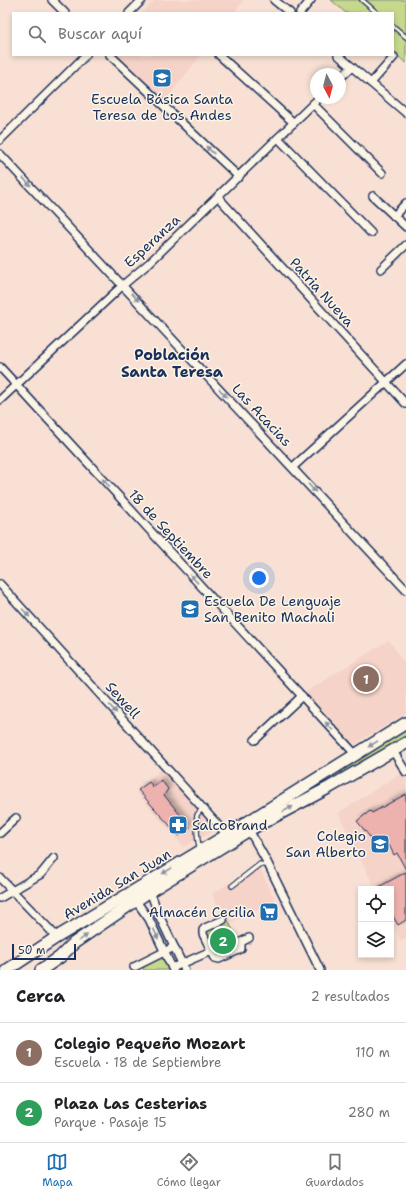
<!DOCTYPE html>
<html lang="es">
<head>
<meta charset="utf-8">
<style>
	:root { --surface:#fff; --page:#f6f6f6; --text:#202124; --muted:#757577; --line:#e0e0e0; --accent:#1f6fb2 }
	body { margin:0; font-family:"Shantell Sans",sans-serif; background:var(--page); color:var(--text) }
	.controls { position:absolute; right:12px; bottom:12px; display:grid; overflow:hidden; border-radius:0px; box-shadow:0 2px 6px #0003 }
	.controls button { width:36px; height:36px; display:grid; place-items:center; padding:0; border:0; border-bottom:1px solid var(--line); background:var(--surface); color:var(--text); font:20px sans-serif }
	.compass { position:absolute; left:310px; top:68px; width:36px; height:36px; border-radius:50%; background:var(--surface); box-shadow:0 2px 6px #0003; rotate:173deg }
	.scale { position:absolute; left:12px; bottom:10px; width:64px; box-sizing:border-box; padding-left:4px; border:2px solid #1b2f5e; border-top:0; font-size:11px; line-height:14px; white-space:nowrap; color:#1b2f5e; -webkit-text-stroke:3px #fcf5e5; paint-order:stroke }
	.you { position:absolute; left:259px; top:578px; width:14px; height:14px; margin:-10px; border:3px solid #fff; border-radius:50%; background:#1a73e8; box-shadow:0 0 0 6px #1a73e833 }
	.badge { display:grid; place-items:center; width:26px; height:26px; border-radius:50%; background:var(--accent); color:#fff; font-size:13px; font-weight:700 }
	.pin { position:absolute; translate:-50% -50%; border:2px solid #fff; box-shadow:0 1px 4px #0006 }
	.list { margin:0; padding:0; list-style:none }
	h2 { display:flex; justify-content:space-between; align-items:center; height:52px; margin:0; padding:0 16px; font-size:17px }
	h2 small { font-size:13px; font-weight:400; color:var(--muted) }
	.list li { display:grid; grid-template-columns:26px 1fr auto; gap:12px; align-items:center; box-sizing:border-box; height:60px; padding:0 16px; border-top:1px solid var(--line) }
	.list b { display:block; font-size:15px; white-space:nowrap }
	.list p { margin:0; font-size:13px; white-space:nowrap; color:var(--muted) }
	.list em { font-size:13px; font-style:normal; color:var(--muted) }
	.icon { flex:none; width:22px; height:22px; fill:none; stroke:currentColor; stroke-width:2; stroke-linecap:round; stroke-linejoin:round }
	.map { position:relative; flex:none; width:406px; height:970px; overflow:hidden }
	.search { position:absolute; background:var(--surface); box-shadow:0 2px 6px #0003; left:12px; right:12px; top:12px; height:44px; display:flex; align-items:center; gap:10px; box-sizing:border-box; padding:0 14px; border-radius:0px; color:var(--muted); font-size:15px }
	.sheet { height:172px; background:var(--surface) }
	nav { display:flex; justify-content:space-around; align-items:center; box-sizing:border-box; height:56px; border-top:1px solid var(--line); background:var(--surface); font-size:11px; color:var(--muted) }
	nav a { display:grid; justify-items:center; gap:2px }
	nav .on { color:var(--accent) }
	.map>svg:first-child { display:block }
	.built { fill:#f5d3c8 }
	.green { fill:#c6d88c; stroke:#708475 }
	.building { fill:#edb2ad; stroke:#1b2f5e; filter:url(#shadow) }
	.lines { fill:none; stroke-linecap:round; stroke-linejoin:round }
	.service-casing { stroke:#1b2f5e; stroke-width:6 }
	.minor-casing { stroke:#1b2f5e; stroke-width:10 }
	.primary-casing { stroke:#1b2f5e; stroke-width:14 }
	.service { stroke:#fcf5e5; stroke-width:3.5 }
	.minor { stroke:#fcf5e5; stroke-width:7 }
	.primary { stroke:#fcf5e5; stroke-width:11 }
	.oneway { fill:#8c92a2 }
	.labels { text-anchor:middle; stroke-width:3; stroke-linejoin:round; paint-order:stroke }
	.poi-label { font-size:14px; fill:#1b2f5e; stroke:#fcf5e5; text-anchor:start }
	.street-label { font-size:14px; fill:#1b2f5e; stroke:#fcf5e5 }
	.neighbourhood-label { font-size:15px; font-weight:bold; fill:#1b2f5e; stroke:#fcf5e5 }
</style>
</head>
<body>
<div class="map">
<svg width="406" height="970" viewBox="0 0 406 970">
	<defs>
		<filter id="shadow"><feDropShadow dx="3.5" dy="-3.5" stdDeviation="2" flood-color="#0004"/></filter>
	</defs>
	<rect width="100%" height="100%" fill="#f8e1d4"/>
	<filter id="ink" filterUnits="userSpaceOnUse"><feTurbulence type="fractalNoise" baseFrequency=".025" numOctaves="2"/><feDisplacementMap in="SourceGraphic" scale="8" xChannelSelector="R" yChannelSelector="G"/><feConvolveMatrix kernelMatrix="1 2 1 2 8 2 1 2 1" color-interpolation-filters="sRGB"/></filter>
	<g filter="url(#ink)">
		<g class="built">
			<polygon points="155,0 244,0 234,13 142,13"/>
			<polygon points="117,55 201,55 165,101"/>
			<polygon points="389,640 406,666 406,713 355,744 346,739 304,693"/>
			<polygon points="161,769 211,825 212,832 184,847 136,792"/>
			<polygon points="406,770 406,938 401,941 391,921 391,889 375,889 338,813"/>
			<polygon points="258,865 275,900 227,925 212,894"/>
		</g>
		<g class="green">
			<polygon points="331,0 406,0 406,63 393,52 393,13 346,13"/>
			<polygon points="406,730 406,738 341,775 341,770"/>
			<polygon points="228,920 241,948 219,957 215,956 205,934 207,929"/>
			<polygon points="162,955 169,970 144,970 142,964"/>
		</g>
		<g class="building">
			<polygon points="161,780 168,789 164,795 190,827 179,836 138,790 149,782 153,787"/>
			<polygon points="406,794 406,870 397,853 394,855 389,845 387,847 381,839 373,841 357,821 370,811 372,813"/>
			<polygon points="406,872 406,920 398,925 391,913 391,889 375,889"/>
		</g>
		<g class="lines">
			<defs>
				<g id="service">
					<polyline points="362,0 377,13"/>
					<polyline points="393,26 406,37"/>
					<path d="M200 849C197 841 197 835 197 826 198 815 193 818 203 808"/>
					<polyline points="232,886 260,864 264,865 267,862"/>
				</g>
				<g id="minor">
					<polyline points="52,0 65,13"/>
					<polyline points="274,0 290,13"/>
					<polyline points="129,13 142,0"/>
					<polyline points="300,13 311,0"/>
					<polyline points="110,55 239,177"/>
					<polyline points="219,55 294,123"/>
					<polyline points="338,55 406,113"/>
					<polyline points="340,78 352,67"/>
					<polyline points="371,83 394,57"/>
					<polyline points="313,104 382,173"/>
					<polyline points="278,138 371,233"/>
					<polyline points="0,140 86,55"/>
					<polyline points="0,154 406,590"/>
					<polyline points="373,196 406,227"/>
					<polyline points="218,197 406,404"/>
					<polyline points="394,216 406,203"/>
					<polyline points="381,269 406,245"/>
					<polyline points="0,367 356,755"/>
					<polyline points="0,400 123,285 149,263 319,98"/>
					<polyline points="293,467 406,364"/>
					<polyline points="0,584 227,835"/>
					<polyline points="255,740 302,696"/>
					<polyline points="393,751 406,772"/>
					<polyline points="249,830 267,862 320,970"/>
					<polyline points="0,833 16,818"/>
					<polyline points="0,878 57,937"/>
					<polyline points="150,891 158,913 185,970"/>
					<polyline points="0,898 41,874 54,858"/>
					<polyline points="136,901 149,919 173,970"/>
					<polyline points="223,920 205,928 203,930 203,934 215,958 219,959 241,949 241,942 249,938"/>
					<polyline points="134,967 174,947"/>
					<polyline points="172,968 211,951"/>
				</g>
				<g id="primary">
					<polyline points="7,970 57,937 227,835 406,723"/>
					<polyline points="41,970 60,957 74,943 150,891 249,830 330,787 406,743"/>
				</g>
			</defs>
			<use href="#service" class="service-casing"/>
			<use href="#minor" class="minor-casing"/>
			<use href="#primary" class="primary-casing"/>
			<use href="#service" class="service"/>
			<use href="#minor" class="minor"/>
			<use href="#primary" class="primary"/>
		</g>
		<defs><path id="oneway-solid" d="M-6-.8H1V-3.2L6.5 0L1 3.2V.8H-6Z"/></defs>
		<g class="oneway">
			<use href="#oneway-solid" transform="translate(210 150) rotate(-137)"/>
			<use href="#oneway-solid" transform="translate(27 182) rotate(47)"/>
			<use href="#oneway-solid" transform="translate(135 297) rotate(47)"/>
			<use href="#oneway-solid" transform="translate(223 393) rotate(47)"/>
			<use href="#oneway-solid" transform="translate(106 483) rotate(-133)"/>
			<use href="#oneway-solid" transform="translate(312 488) rotate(47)"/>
			<use href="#oneway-solid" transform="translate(194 579) rotate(-133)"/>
			<use href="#oneway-solid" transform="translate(26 613) rotate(48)"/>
			<use href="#oneway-solid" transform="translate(113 709) rotate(48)"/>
			<use href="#oneway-solid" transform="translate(329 726) rotate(-132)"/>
			<use href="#oneway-solid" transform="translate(373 744) rotate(148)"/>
			<use href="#oneway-solid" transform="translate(288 809) rotate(-28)"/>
			<use href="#oneway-solid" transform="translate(167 871) rotate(149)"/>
			<use href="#oneway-solid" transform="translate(156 934) rotate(65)"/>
			<use href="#oneway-solid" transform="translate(83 938) rotate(-35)"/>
		</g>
	</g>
	<defs>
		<symbol id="school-square" viewBox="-11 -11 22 22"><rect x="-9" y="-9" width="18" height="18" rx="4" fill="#1f6fb2" stroke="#fcf5e5"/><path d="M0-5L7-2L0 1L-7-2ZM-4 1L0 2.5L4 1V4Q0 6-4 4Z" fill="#fff"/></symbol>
		<symbol id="pharmacy-square" viewBox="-11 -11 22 22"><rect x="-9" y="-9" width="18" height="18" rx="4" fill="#1f6fb2" stroke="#fcf5e5"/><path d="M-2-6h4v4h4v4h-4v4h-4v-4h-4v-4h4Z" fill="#fff"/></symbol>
		<symbol id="supermarket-square" viewBox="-11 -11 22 22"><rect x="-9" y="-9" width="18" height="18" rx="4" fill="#1f6fb2" stroke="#fcf5e5"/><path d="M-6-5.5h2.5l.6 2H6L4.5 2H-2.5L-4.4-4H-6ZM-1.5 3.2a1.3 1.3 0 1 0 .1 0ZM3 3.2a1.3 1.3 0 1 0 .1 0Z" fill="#fff"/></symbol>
	</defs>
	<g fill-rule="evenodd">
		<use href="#school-square" x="151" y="67" width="22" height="22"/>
		<use href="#school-square" x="179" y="598" width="22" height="22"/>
		<use href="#pharmacy-square" x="167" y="814" width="22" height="22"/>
		<use href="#school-square" x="369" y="833" width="22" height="22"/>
		<use href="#supermarket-square" x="258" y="901" width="22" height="22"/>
	</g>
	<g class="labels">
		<g class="poi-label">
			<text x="162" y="104" text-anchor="middle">Escuela Básica Santa<tspan x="162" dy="16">Teresa de Los Andes</tspan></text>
			<text x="204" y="606">Escuela De Lenguaje<tspan x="204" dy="16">San Benito Machali</tspan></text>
			<text x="192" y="830">SalcoBrand</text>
			<text x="366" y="841" text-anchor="end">Colegio<tspan x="366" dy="16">San Alberto</tspan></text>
			<text x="255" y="917" text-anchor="end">Almacén Cecilia</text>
		</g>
		<g class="street-label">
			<text transform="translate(152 241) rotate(-43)" y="5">Esperanza</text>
			<text transform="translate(322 292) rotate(48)" y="5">Patria Nueva</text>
			<text transform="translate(262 415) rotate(47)" y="5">Las Acacias</text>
			<text transform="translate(171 534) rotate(47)" y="5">18 de Septiembre</text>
			<text transform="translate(123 700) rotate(48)" y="5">Sewell</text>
			<text transform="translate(117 884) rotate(-31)" y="5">Avenida San Juan</text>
		</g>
		<g class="neighbourhood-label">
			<text x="172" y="360">Población<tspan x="172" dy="17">Santa Teresa</tspan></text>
		</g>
	</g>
</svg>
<div class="controls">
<button><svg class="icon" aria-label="locate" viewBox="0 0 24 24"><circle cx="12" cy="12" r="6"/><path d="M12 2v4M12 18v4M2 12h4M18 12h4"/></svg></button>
<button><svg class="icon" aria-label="layers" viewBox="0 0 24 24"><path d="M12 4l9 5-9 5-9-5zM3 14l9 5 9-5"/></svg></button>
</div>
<svg class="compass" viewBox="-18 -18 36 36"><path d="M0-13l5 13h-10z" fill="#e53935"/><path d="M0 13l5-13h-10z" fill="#757577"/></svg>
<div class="scale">50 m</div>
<div class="you"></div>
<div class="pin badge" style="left:366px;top:679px;background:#8d6e63">1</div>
<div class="pin badge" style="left:223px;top:941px;background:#2e9e5b">2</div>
<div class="search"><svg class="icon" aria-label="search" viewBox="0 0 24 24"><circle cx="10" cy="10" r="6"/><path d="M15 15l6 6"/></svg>Buscar aquí</div>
</div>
<section class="sheet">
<h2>Cerca<small>2 resultados</small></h2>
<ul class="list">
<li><span class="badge" style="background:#8d6e63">1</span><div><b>Colegio Pequeño Mozart</b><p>Escuela · 18 de Septiembre</p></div><em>110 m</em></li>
<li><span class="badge" style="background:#2e9e5b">2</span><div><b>Plaza Las Cesterias</b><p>Parque · Pasaje 15</p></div><em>280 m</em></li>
</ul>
</section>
<nav>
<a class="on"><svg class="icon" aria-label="map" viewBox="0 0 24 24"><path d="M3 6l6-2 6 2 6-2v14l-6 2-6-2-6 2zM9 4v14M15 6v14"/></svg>Mapa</a>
<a><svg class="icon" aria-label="directions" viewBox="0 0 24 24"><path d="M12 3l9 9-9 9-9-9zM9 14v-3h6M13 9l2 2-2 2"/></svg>Cómo llegar</a>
<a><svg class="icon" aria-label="saved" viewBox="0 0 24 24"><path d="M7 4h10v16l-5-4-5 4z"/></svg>Guardados</a>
</nav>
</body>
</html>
